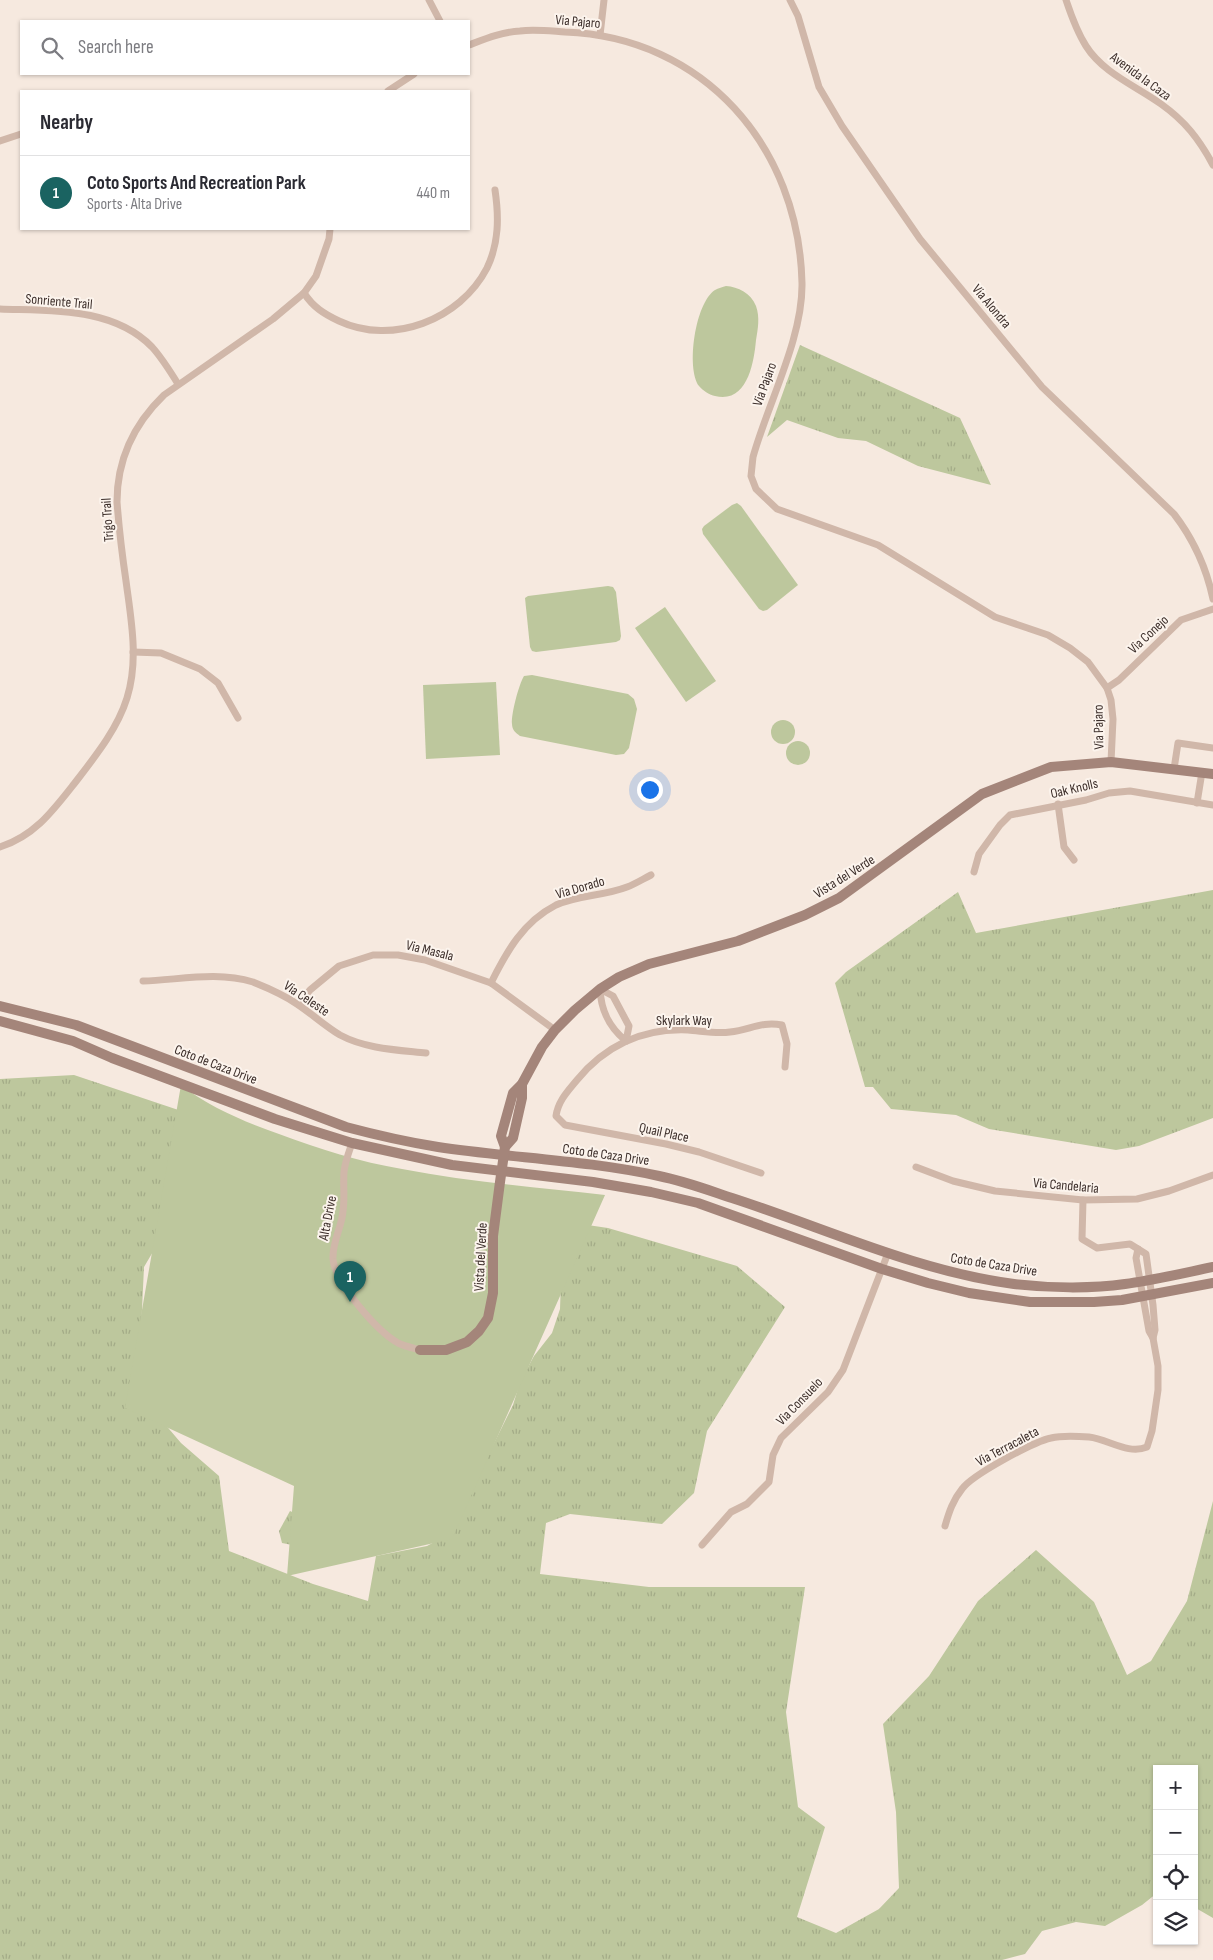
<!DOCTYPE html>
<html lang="en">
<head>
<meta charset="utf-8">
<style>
	:root { --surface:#fff; --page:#f2f2f3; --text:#2b2b33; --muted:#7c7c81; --line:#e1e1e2; --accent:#1a6361 }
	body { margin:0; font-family:"Sofia Sans Condensed",sans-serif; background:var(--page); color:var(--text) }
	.controls { position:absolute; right:15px; bottom:15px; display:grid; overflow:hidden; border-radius:0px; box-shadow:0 1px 4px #0004 }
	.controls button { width:45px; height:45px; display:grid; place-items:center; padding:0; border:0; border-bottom:1px solid var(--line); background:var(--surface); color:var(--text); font:25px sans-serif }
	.you { position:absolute; left:649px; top:789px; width:18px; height:18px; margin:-12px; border:4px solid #fff; border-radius:50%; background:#1a73e8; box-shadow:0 0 0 8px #1a73e833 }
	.badge { display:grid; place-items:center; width:32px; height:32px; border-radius:50%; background:var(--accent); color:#fff; font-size:16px; font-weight:700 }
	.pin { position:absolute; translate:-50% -41px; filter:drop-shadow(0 1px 2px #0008) }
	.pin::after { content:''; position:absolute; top:26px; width:18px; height:15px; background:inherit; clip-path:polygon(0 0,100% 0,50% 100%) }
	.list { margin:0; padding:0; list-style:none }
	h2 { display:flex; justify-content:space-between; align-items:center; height:65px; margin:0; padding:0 20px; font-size:21px }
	h2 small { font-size:16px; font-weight:400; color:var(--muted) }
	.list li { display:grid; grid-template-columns:32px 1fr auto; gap:15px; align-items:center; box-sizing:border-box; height:75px; padding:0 20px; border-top:1px solid var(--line) }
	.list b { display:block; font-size:19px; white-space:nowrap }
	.list p { margin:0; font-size:16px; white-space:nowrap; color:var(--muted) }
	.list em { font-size:16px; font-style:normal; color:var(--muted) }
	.icon { flex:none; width:28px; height:28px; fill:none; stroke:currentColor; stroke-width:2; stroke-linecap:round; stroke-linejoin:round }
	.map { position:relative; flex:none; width:1213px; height:1960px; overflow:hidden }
	.search { position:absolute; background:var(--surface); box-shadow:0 1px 4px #0004; left:20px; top:20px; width:450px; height:55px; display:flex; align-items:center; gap:12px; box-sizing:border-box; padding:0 18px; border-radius:0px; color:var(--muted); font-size:19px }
	.panel { position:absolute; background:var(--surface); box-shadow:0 1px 4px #0004; left:20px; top:90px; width:450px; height:140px; border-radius:0px }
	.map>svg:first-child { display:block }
	.grass { fill:url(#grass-tufts) }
	.garden { fill:#bdc79d }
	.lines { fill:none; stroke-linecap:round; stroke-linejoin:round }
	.street { stroke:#d0b7a9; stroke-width:7 }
	.secondary { stroke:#a4857a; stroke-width:10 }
	.labels { text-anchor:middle; stroke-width:4; stroke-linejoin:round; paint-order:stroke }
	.street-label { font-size:14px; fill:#3c2e2a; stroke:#fcf4ed }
</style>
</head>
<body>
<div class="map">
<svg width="1213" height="1960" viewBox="0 0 1213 1960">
	<defs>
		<pattern id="grass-tufts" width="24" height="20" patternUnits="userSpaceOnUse" patternTransform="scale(1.25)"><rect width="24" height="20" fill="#bdc79d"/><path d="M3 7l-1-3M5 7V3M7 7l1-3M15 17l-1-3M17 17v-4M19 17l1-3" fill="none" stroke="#a3ab87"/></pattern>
	</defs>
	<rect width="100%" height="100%" fill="#f6e9df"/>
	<g class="grass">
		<polygon points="800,345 960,418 991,485 918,466 866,441 838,438 787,420 767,437"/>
		<polygon points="1213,890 1213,1118 1139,1146 1116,1150 989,1129 956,1115 891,1109 873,1087 865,1087 835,983 846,972 958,892 976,933"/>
		<polygon points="74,1075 259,1137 208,1158 144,1267 140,1352 158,1416 181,1443 219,1476 229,1551 313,1584 368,1601 376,1556 427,1546 449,1534 513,1405 520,1382 534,1356 552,1333 560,1309 562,1253 567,1222 608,1228 737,1266 785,1307 707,1431 694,1493 662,1524 570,1514 546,1523 540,1574 649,1587 805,1587 786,1712 798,1807 825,1827 797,1917 836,1933 879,1909 899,1888 896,1812 883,1724 929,1676 978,1601 1036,1550 1094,1602 1127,1675 1151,1661 1187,1601 1213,1501 1213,1918 1194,1907 1194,1769 1157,1769 1157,1893 1142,1905 1105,1926 1076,1922 1042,1931 1025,1954 1002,1960 0,1960 0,1079"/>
		<polygon points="290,1511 319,1524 313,1549 282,1543 279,1531"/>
	</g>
	<g class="garden">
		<path d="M726 286C738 287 751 293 756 306 760 317 758 329 756 340 754 363 747 404 715 396 710 395 703 391 699 386 686 368 695 303 715 290 718 288 723 287 726 286Z"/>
		<polygon points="737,503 741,506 798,585 767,610 763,611 759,609 703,534 702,529 704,526 732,505"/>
		<polygon points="608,586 613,587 616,592 621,636 620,640 616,642 536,652 532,651 530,647 525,598 528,596"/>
		<polygon points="665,607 716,681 686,702 635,628"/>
		<path d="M532 675 628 694 634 699 637 709 629 748 624 754 616 755 520 736C516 733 512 730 512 724 511 714 519 684 524 676Z"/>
		<polygon points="496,682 500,755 426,759 423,685"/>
		<circle cx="783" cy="732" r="12"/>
		<circle cx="798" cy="753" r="12"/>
		<path d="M181 1085C209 1107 245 1122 279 1134 319 1149 360 1162 402 1169 469 1182 537 1187 605 1195L452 1539 287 1576 294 1486 125 1408Z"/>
	</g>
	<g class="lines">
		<g class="street">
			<polyline points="429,0 440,21"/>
			<path d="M790 0 798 16 819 87 842 126 920 239 1042 387 1174 514C1194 540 1206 566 1213 599"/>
			<path d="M1066 0C1071 15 1077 32 1086 46 1103 73 1136 86 1161 104 1185 121 1199 139 1213 165"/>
			<polyline points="600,35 604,0"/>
			<path d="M469 45C485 39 502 32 520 31 534 29 550 31 565 32 704 37 799 147 802 283 803 338 768 403 753 457L751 476 756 489 777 509 878 545 995 617 1048 635 1070 648 1088 662 1107 688 1111 700 1113 719 1111 762"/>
			<polyline points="388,91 414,74"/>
			<polyline points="0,141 21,134"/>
			<path d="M304 293C313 307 324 314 339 321 392 346 460 320 487 268 499 243 499 217 495 190"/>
			<path d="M0 309C51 311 113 307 152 347 162 358 170 371 178 384"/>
			<polyline points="133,652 161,653 200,669 218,683 238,718"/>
			<polyline points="1107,688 1119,680 1181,620 1213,609"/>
			<polyline points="1174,769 1178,743 1213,748"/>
			<polyline points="1197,803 1202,772"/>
			<polyline points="1058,804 1064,847 1074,860"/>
			<path d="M0 847C34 836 52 812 74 784 94 758 117 730 127 698 139 660 131 619 126 581 122 554 119 528 117 502 117 459 134 424 164 395L273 319 304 293 316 276 329 239 330 229"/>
			<polyline points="974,872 979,854 1000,825 1010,815 1086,800 1109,793 1130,791 1213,805"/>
			<path d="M143 981C179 980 217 971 253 982 268 988 284 995 297 1004 312 1014 325 1026 340 1035 366 1049 398 1050 426 1053"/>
			<path d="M491 983C507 951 523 922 556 905 578 895 604 896 627 887 635 884 643 879 651 875"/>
			<path d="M600 989 613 996 629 1026 626 1041C609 1027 601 1011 600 989Z"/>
			<polyline points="298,1004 310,990 339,966 373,955 398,955 425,960 491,983 555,1030"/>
			<path d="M352 1143C349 1152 345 1162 344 1172 343 1185 345 1198 343 1211 342 1227 332 1242 333 1259 335 1283 377 1331 398 1343 404 1346 413 1348 420 1350"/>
			<polyline points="916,1167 953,1181 995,1191 1083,1200 1137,1199 1169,1191 1213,1175"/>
			<path d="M761 1173 699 1152 666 1144 565 1125 556 1116C558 1101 568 1091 577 1080 606 1045 642 1028 688 1030 702 1031 716 1034 730 1032 750 1030 761 1021 782 1025L787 1044 785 1067"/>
			<polyline points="1138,1249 1136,1258 1149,1331 1153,1338"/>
			<path d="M945 1526C949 1512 953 1500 962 1489 972 1475 1033 1442 1051 1438 1063 1435 1076 1436 1089 1437 1108 1439 1128 1455 1147 1447L1152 1431 1158 1390V1366L1153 1338 1155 1330 1153 1305 1146 1254 1130 1244 1097 1248 1082 1239 1083 1200"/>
			<polyline points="702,1545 731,1512 747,1504 769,1482 773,1455 781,1438 828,1392 843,1370 888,1253"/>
		</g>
		<g class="secondary">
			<path d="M0 1006 76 1025 346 1127C376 1135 407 1142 438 1147 511 1158 586 1160 659 1176 684 1181 708 1190 732 1198 825 1228 916 1271 1014 1284 1048 1288 1091 1289 1125 1284 1155 1280 1184 1273 1213 1267"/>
			<polyline points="0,1021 73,1041 112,1058 275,1119 352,1143 452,1165 593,1182 651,1192 698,1203 882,1269 928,1283 969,1293 1030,1302 1094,1302 1122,1300 1213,1283"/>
			<polyline points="505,1147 501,1136 513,1093 522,1084 542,1047 555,1030 575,1010 600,989 619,977 649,964 738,941 805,915 839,898 982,794 1051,767 1111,762 1213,774"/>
			<polyline points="420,1350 446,1350 467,1342 479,1331 488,1318 493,1293 493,1236 500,1182 505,1147 513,1138 522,1098 522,1084"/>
		</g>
	</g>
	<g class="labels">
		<g class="street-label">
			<text transform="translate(578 21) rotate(5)" y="5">Via Pajaro</text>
			<text transform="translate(1141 76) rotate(36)" y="5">Avenida la Caza</text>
			<text transform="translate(59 301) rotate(5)" y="5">Sonriente Trail</text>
			<text transform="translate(992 306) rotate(50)" y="5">Via Alondra</text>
			<text transform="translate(764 384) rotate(-70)" y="5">Via Pajaro</text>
			<text transform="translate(107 520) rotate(-94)" y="5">Trigo Trail</text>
			<text transform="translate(1148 634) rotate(-43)" y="5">Via Conejo</text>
			<text transform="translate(1098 727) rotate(-91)" y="5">Via Pajaro</text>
			<text transform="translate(1074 788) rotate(-13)" y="5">Oak Knolls</text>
			<text transform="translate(844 876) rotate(-32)" y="5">Vista del Verde</text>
			<text transform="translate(580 887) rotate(-16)" y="5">Via Dorado</text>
			<text transform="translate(430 950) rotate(14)" y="5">Via Masala</text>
			<text transform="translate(307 998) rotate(34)" y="5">Via Celeste</text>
			<text x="684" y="1025">Skylark Way</text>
			<text transform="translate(216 1064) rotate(21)" y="5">Coto de Caza Drive</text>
			<text transform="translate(664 1132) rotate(12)" y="5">Quail Place</text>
			<text transform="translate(606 1154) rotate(8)" y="5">Coto de Caza Drive</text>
			<text transform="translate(1066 1185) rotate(5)" y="5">Via Candelaria</text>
			<text transform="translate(327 1218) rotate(-79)" y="5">Alta Drive</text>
			<text transform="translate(480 1257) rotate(-87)" y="5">Vista del Verde</text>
			<text transform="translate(994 1264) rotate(9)" y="5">Coto de Caza Drive</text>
			<text transform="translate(799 1401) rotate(-46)" y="5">Via Consuelo</text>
			<text transform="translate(1007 1446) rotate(-28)" y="5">Via Terracaleta</text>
		</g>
	</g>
</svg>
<div class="controls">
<button>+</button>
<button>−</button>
<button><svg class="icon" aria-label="locate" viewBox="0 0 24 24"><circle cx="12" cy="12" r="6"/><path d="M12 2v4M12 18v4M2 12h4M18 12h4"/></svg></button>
<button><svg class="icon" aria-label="layers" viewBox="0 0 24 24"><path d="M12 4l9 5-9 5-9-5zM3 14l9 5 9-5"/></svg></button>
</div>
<div class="you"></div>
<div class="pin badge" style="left:350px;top:1302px">1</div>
<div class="search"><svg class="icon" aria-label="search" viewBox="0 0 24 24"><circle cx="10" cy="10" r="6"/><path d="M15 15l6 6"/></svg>Search here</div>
<section class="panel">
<h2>Nearby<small></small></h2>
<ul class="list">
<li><span class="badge">1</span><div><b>Coto Sports And Recreation Park</b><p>Sports · Alta Drive</p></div><em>440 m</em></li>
</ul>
</section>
</div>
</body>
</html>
